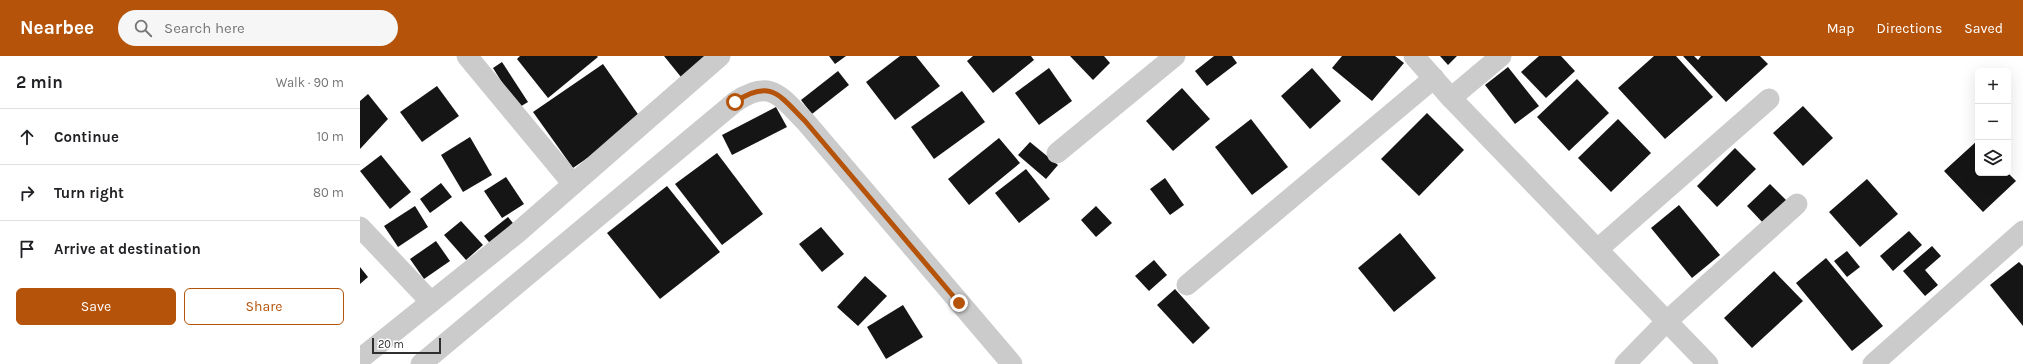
<!DOCTYPE html>
<html lang="en">
<head>
<meta charset="utf-8">
<style>
	:root { --surface:#fff; --page:#f6f6f6; --text:#202124; --muted:#757577; --line:#e0e0e0; --accent:#b45309 }
	body { margin:0; font-family:Karla,sans-serif; background:var(--page); color:var(--text) }
	.controls { position:absolute; right:12px; top:12px; display:grid; overflow:hidden; border-radius:6px; box-shadow:0 4px 16px #0002 }
	.controls button { width:36px; height:36px; display:grid; place-items:center; padding:0; border:0; border-bottom:1px solid var(--line); background:var(--surface); color:var(--text); font:20px sans-serif }
	.scale { position:absolute; left:12px; bottom:10px; width:69px; box-sizing:border-box; padding-left:4px; border:2px solid #2e2e2e; border-top:0; font-size:11px; line-height:14px; white-space:nowrap; color:#2e2e2e; -webkit-text-stroke:3px #fff; paint-order:stroke }
	.stop { position:absolute; width:12px; height:12px; margin:-9px; border:3px solid #b45309; border-radius:50%; background:#fff }
	.stop.end { background:#b45309; border-color:#fff; box-shadow:0 1px 4px #0008 }
	.list { margin:0; padding:0; list-style:none }
	h2 { display:flex; justify-content:space-between; align-items:center; height:52px; margin:0; padding:0 16px; font-size:17px }
	h2 small { font-size:13px; font-weight:400; color:var(--muted) }
	.list li { display:grid; grid-template-columns:26px 1fr auto; gap:12px; align-items:center; box-sizing:border-box; height:56px; padding:0 16px; border-top:1px solid var(--line) }
	.list b { display:block; font-size:15px; white-space:nowrap }
	.list em { font-size:13px; font-style:normal; color:var(--muted) }
	.actions { display:flex; gap:8px; padding:12px 16px }
	.actions a { flex:1; padding:9px 0; border:1px solid var(--accent); border-radius:6px; text-align:center; font-size:14px; color:var(--accent) }
	.actions .main { background:var(--accent); color:#fff }
	.icon { flex:none; width:22px; height:22px; fill:none; stroke:currentColor; stroke-width:2; stroke-linecap:round; stroke-linejoin:round }
	.map { position:relative; flex:none; width:1663px; height:308px; overflow:hidden }
	header { display:flex; align-items:center; gap:24px; box-sizing:border-box; height:56px; padding:0 20px; background:var(--accent); color:#fff }
	header strong { font-size:19px }
	nav { display:flex; gap:22px; margin-inline-start:auto; font-size:14px }
	.search { width:280px; height:36px; background:var(--page); display:flex; align-items:center; gap:10px; box-sizing:border-box; padding:0 14px; border-radius:22px; color:var(--muted); font-size:15px }
	main { display:flex }
	aside { flex:1; background:var(--surface) }
	.map>svg:first-child { display:block }
	.building { fill:#151515 }
	.lines { fill:none; stroke-linecap:round; stroke-linejoin:round }
	.minor { stroke:#cbcbcb; stroke-width:21 }
	.route { stroke:#b45309; stroke-width:5 }
</style>
</head>
<body>
<header>
<strong>Nearbee</strong>
<div class="search"><svg class="icon" aria-label="search" viewBox="0 0 24 24"><circle cx="10" cy="10" r="6"/><path d="M15 15l6 6"/></svg>Search here</div>
<nav><a>Map</a><a>Directions</a><a>Saved</a></nav>
</header>
<main>
<aside>
<h2>2 min<small>Walk · 90 m</small></h2>
<ul class="list">
<li><svg class="icon" aria-label="ahead" viewBox="0 0 24 24"><path d="M12 20V5M6 11l6-6 6 6"/></svg><div><b>Continue</b></div><em>10 m</em></li>
<li><svg class="icon" aria-label="right" viewBox="0 0 24 24"><path d="M7 20v-9h11M14 6l5 5-5 5"/></svg><div><b>Turn right</b></div><em>80 m</em></li>
<li><svg class="icon" aria-label="arrive" viewBox="0 0 24 24"><path d="M6 21V4h12l-3 4 3 4H6"/></svg><div><b>Arrive at destination</b></div></li>
</ul>
<div class="actions"><a class="main">Save</a><a>Share</a></div>
</aside>
<div class="map">
<svg width="1663" height="308" viewBox="0 0 1663 308">
	<rect width="100%" height="100%" fill="#fff"/>
	<g class="building">
		<polygon points="160,0 237,0 238,1 188,42 157,3"/>
		<polygon points="304,0 358,0 325,26"/>
		<polygon points="469,0 486,0 475,8"/>
		<polygon points="540,0 556,0 580,30 535,64 506,26"/>
		<polygon points="613,0 671,0 674,4 633,37 607,5"/>
		<polygon points="710,0 744,0 750,7 733,24"/>
		<polygon points="854,0 872,0 877,7 847,30 835,15"/>
		<polygon points="982,0 1035,0 1044,7 1012,45 972,12"/>
		<polygon points="1080,0 1097,0 1088,9"/>
		<polygon points="1179,0 1201,0 1215,15 1186,42 1161,16"/>
		<polygon points="1294,0 1316,0 1353,41 1305,83 1258,32"/>
		<polygon points="1323,0 1334,0 1338,4 1341,0 1400,0 1408,8 1366,46"/>
		<polygon points="142,6 168,46 158,52 133,12"/>
		<polygon points="243,8 282,64 213,112 173,56"/>
		<polygon points="1148,11 1179,50 1155,68 1125,29"/>
		<polygon points="689,12 712,45 679,69 655,37"/>
		<polygon points="952,12 981,45 950,73 921,40"/>
		<polygon points="478,15 489,29 452,58 441,44"/>
		<polygon points="1217,23 1249,57 1209,95 1177,61"/>
		<polygon points="77,30 99,60 62,86 40,56"/>
		<polygon points="822,32 850,63 813,95 786,65"/>
		<polygon points="602,35 625,66 574,103 551,71"/>
		<polygon points="8,38 28,63 0,93 0,45"/>
		<polygon points="1443,50 1473,82 1443,110 1413,77"/>
		<polygon points="416,51 427,71 372,99 362,79"/>
		<polygon points="1067,57 1104,94 1059,140 1021,103"/>
		<polygon points="891,63 928,111 892,139 855,91"/>
		<polygon points="1258,63 1291,97 1251,136 1218,102"/>
		<polygon points="110,81 132,119 103,136 81,99"/>
		<polygon points="639,82 660,107 609,149 588,123"/>
		<polygon points="1618,84 1618,117 1648,117 1656,125 1623,156 1584,115"/>
		<polygon points="670,86 698,109 686,123 658,99"/>
		<polygon points="1375,92 1396,113 1357,151 1337,130"/>
		<polygon points="357,97 403,158 362,189 315,128"/>
		<polygon points="21,99 51,136 30,153 0,115"/>
		<polygon points="666,113 690,143 659,167 635,137"/>
		<polygon points="146,121 164,148 142,162 124,135"/>
		<polygon points="805,122 824,149 810,159 790,133"/>
		<polygon points="1507,123 1538,158 1500,191 1469,156"/>
		<polygon points="81,127 92,141 70,157 60,143"/>
		<polygon points="1410,128 1427,145 1404,168 1387,150"/>
		<polygon points="307,130 360,196 300,243 247,177"/>
		<polygon points="1319,149 1360,199 1332,222 1291,172"/>
		<polygon points="55,150 68,171 38,191 24,170"/>
		<polygon points="736,150 752,167 736,181 721,164"/>
		<polygon points="148,161 157,172 133,191 124,180"/>
		<polygon points="101,165 123,189 106,204 84,179"/>
		<polygon points="461,171 484,198 462,216 439,188"/>
		<polygon points="1549,175 1562,189 1533,215 1520,200"/>
		<polygon points="1040,177 1076,222 1034,256 998,212"/>
		<polygon points="76,185 90,205 64,223 50,203"/>
		<polygon points="1572,190 1581,200 1565,214 1578,229 1565,240 1543,215"/>
		<polygon points="1487,195 1500,211 1487,221 1474,205"/>
		<polygon points="1466,202 1523,270 1492,295 1436,227"/>
		<polygon points="794,204 807,219 789,235 775,220"/>
		<polygon points="1659,206 1663,210 1663,270 1630,229"/>
		<polygon points="0,211 8,221 0,228"/>
		<polygon points="1414,215 1443,245 1392,292 1364,262"/>
		<polygon points="505,220 527,240 498,270 477,251"/>
		<polygon points="815,233 850,272 833,288 797,249"/>
		<polygon points="543,249 563,281 526,303 507,271"/>
	</g>
	<g class="lines">
		<g class="minor">
			<polyline points="107,0 213,128"/>
			<polyline points="1054,0 1091,42 1348,308"/>
			<polyline points="1091,42 1141,0"/>
			<polyline points="697,97 815,0"/>
			<polyline points="0,171 71,246"/>
			<polyline points="1238,193 1409,43"/>
			<polyline points="827,229 1074,22"/>
			<polyline points="0,303 156,178 360,0"/>
			<path d="M61 308 375 46C411 22 420 40 445 65L652 308"/>
			<polyline points="1265,308 1307,265 1437,148"/>
			<polyline points="1513,308 1663,175"/>
		</g>
	</g>
	<g class="lines">
		<path class="route" d="M375 46C411 22 420 40 445 65L599 247"/>
	</g>
</svg>
<div class="controls">
<button>+</button>
<button>−</button>
<button><svg class="icon" aria-label="layers" viewBox="0 0 24 24"><path d="M12 4l9 5-9 5-9-5zM3 14l9 5 9-5"/></svg></button>
</div>
<div class="scale">20 m</div>
<div class="stop" style="left:375px;top:46px"></div>
<div class="stop end" style="left:599px;top:247px"></div>
</div>
</main>
</body>
</html>
